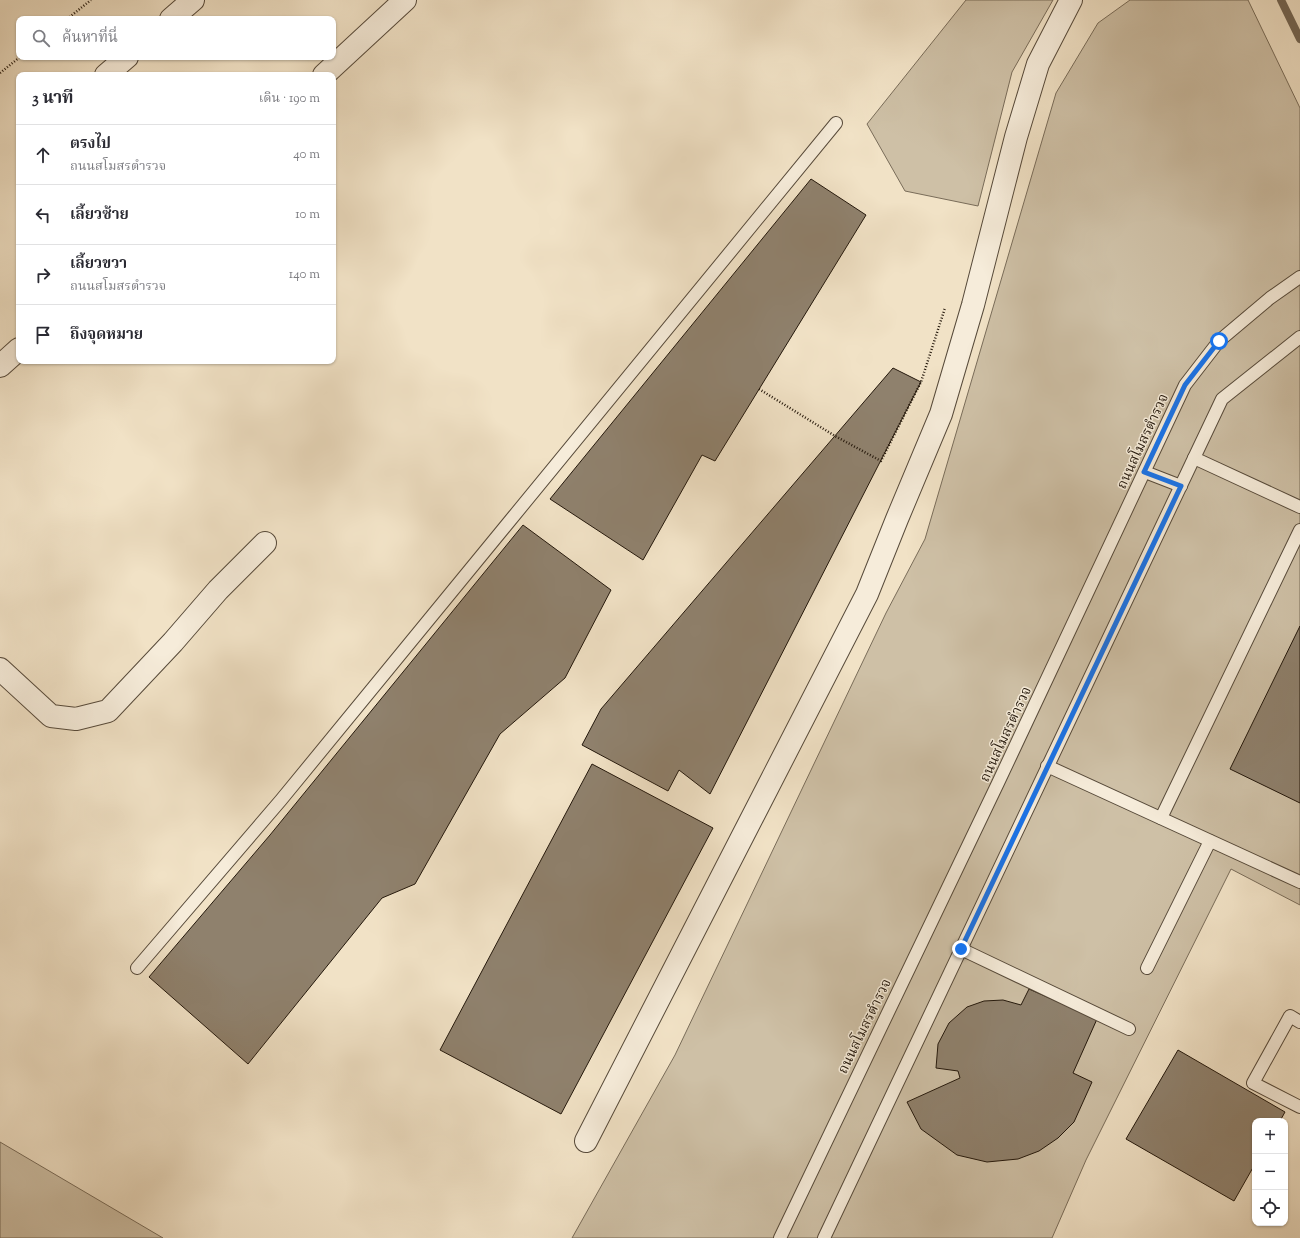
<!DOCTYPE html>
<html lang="th">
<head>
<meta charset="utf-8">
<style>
	:root { --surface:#fff; --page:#f7f7f7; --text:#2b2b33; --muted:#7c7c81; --line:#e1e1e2 }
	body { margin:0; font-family:"Sorts Mill Goudy","Noto Serif Thai",serif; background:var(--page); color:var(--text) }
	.controls { position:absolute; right:12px; bottom:12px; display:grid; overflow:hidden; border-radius:8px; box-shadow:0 1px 3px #0004 }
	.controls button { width:36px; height:36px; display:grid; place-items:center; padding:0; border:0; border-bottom:1px solid var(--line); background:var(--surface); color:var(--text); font:20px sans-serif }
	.stop { position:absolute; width:12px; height:12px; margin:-9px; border:3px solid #1a73e8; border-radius:50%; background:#fff }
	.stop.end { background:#1a73e8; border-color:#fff; box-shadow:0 1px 4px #0008 }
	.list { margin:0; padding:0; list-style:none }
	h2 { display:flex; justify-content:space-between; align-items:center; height:52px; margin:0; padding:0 16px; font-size:17px }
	h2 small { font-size:13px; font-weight:400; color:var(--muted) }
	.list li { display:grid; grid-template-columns:26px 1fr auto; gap:12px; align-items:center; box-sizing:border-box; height:60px; padding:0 16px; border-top:1px solid var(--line) }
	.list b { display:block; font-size:15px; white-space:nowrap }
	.list p { margin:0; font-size:13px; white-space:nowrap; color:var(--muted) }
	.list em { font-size:13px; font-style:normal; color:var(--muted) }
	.icon { flex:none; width:22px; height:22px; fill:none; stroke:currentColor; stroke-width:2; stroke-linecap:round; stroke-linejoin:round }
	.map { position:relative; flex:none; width:1300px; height:1238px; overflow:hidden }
	.search { position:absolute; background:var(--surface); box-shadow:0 1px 3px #0004; left:16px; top:16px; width:320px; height:44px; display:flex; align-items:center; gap:10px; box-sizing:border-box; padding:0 14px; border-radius:8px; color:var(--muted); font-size:15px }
	.panel { position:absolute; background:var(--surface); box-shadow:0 1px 3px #0004; left:16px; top:72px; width:320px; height:292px; border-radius:8px }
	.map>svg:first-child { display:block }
	.green { fill:#cec0a6; stroke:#796c59 }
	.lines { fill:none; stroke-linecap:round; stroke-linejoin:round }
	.stream { stroke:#756856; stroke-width:8 }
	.building { fill:#8f816d; stroke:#24180c }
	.service-casing { stroke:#574a3a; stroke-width:14 }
	.minor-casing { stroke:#574a3a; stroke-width:24 }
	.path { stroke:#24180c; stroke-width:2.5; stroke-dasharray:1 2; stroke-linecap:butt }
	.service { stroke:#f6ecda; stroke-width:12 }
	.minor { stroke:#f6ecda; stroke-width:22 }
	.route { stroke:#1a73e8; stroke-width:5 }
	.labels { text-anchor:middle; stroke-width:3; stroke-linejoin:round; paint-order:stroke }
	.street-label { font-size:14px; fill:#24180c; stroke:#f6ecda }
</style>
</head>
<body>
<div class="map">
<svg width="1300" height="1238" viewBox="0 0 1300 1238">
	<rect width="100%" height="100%" fill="#f1e2c6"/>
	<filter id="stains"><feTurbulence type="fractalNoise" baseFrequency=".005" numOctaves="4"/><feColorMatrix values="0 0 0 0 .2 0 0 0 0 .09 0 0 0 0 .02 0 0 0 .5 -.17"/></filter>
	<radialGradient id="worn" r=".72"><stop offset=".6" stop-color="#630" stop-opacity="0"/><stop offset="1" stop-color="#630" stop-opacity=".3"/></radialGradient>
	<g class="green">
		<polygon points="966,0 1053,0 1012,72 978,206 905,191 867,124"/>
		<polygon points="1130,0 1248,0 1300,108 1300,905 1231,869 1086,1160 1052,1238 572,1238 675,1055 886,613 925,539 1056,93 1098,23"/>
		<polygon points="0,1142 163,1238 0,1238"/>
	</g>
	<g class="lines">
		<polyline class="stream" points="1281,0 1300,39"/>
	</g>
	<g class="building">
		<polygon points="811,179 866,215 715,461 702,455 643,560 550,499"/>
		<polygon points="893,368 921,382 710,794 679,770 668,791 582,745 601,709"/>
		<polygon points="523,525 611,590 565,678 500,734 415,884 382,898 248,1064 149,977 270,835"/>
		<polygon points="1300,626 1300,803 1230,769"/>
		<polygon points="592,764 713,828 561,1114 440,1050"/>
		<polygon points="1029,989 1097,1019 1073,1073 1092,1082 1074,1122 1058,1138 1039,1151 1018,1159 987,1162 957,1155 921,1129 907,1102 960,1078 958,1071 936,1068 938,1044 949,1023 967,1007 984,1001 1003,1000 1021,1005"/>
		<polygon points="1178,1050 1285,1112 1280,1121 1255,1121 1255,1164 1234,1201 1126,1139"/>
	</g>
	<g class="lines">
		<defs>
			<g id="service">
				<polyline points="1194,458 1300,507"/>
				<polyline points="1145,472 1181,486"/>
				<polyline points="1047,766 1300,882"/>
				<polyline points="1161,818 1300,530"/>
				<polyline points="961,949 1129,1029"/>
				<polyline points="137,968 281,800 836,123"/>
				<polyline points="1147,968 1210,841"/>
				<polyline points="1300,1022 1290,1016 1253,1083 1300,1107"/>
				<polyline points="780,1238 998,783 1185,385 1219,341 1270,298 1300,277"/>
				<polyline points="824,1238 1222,399 1300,337"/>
			</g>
			<g id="minor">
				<polyline points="171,19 193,0"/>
				<polyline points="106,75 127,57"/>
				<polyline points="324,75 405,0"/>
				<polyline points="0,366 19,349"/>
				<polyline points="0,669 51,716 76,719 108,711 173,642 218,590 265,543"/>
				<polyline points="586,1141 867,594 897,519 941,414 973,305 1016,137 1038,64 1071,0"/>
			</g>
		</defs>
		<use href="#service" class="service-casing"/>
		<use href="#minor" class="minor-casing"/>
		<g class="path">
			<polyline points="67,19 91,0"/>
			<polyline points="0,73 20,57"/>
			<polyline points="759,389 835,436 881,461 921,382 945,308"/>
		</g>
		<use href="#service" class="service"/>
		<use href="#minor" class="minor"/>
	</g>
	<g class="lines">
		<polyline class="route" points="961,949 1181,486 1144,472 1185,385 1219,341"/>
	</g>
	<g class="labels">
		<g class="street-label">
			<text transform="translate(1142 441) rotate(-65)" y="5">ถนนสโมสรตำรวจ</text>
			<text transform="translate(1005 734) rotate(-65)" y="5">ถนนสโมสรตำรวจ</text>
			<text transform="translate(864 1026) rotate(-64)" y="5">ถนนสโมสรตำรวจ</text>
		</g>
	</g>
	<rect width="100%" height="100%" filter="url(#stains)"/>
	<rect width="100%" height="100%" fill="url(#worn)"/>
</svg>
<div class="controls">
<button>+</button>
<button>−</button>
<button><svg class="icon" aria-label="locate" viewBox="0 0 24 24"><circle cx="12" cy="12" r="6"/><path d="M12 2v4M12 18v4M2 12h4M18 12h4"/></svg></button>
</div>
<div class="stop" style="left:1219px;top:341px"></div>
<div class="stop end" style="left:961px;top:949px"></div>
<div class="search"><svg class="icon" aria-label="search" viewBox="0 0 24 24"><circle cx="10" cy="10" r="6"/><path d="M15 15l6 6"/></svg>ค้นหาที่นี่</div>
<section class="panel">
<h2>3 นาที<small>เดิน · 190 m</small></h2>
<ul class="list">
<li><svg class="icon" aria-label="ahead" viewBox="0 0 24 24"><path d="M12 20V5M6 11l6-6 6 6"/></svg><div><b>ตรงไป</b><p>ถนนสโมสรตำรวจ</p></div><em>40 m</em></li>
<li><svg class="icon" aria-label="left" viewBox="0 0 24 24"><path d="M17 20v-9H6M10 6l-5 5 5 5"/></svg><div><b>เลี้ยวซ้าย</b></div><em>10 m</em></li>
<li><svg class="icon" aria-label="right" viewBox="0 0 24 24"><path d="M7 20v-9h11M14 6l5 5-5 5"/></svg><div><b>เลี้ยวขวา</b><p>ถนนสโมสรตำรวจ</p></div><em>140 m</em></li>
<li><svg class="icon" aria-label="arrive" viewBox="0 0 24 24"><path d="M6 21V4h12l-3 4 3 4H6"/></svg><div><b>ถึงจุดหมาย</b></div></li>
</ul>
</section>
</div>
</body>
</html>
